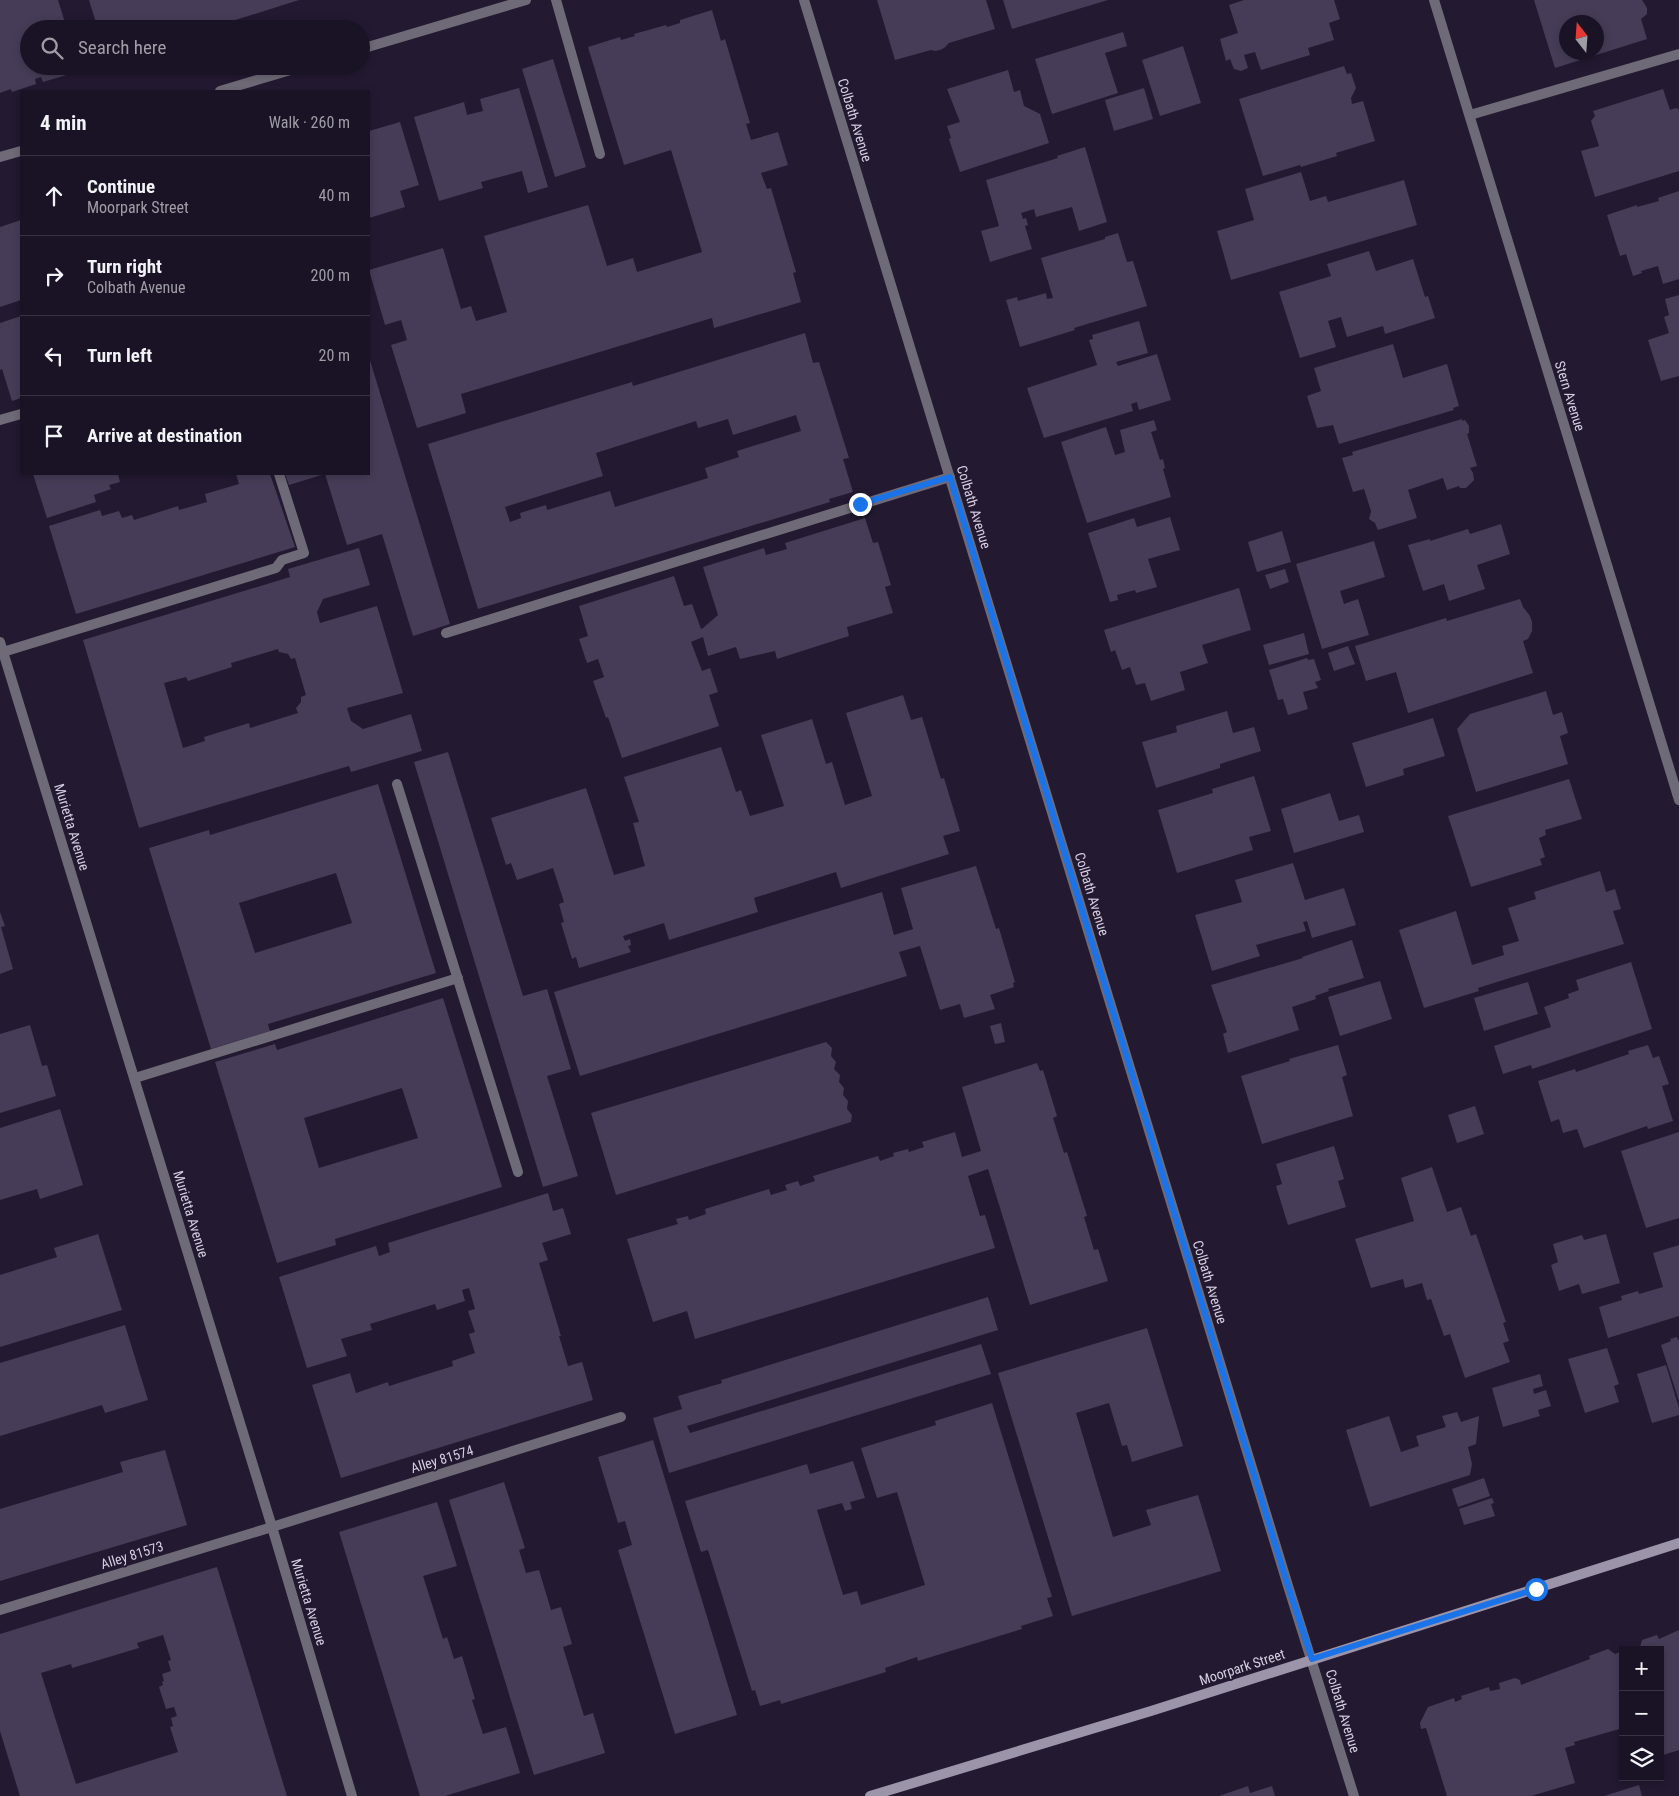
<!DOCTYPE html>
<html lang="en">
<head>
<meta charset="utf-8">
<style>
	:root { --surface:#1a1325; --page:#272032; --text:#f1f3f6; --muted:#9f9ea7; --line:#383242 }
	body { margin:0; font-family:"Roboto Condensed",sans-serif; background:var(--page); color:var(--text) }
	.controls { position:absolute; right:15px; bottom:15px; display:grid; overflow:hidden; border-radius:0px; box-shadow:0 2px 8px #0003 }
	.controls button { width:45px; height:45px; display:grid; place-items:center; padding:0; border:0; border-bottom:1px solid var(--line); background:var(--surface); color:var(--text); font:25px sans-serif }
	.compass { position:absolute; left:1559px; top:15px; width:45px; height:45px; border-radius:50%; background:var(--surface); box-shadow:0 2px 8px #0003; rotate:343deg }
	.stop { position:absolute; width:15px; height:15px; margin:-11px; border:4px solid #1a73e8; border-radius:50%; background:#fff }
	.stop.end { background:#1a73e8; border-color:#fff; box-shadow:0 1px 5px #0008 }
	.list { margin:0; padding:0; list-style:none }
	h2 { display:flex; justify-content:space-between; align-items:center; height:65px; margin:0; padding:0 20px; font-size:21px }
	h2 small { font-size:16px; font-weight:400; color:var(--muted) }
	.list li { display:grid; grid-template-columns:32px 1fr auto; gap:15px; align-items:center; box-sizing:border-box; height:80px; padding:0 20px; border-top:1px solid var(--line) }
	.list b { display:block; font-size:19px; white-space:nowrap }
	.list p { margin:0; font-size:16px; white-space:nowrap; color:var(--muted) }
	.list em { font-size:16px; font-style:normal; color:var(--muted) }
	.icon { flex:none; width:28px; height:28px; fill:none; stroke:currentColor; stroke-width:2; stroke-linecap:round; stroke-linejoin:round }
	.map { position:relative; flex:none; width:1679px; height:1796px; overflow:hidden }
	.search { position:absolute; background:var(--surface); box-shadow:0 2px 8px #0003; left:20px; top:20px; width:350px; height:55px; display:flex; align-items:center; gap:12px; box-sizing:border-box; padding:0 18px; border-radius:28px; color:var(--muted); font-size:19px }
	.panel { position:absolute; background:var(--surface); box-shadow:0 2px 8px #0003; left:20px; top:90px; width:350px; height:385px; border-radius:0px }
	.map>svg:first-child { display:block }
	.building { fill:#463c57; fill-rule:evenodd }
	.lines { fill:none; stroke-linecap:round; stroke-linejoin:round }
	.lane { stroke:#6e6a77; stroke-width:10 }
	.street { stroke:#6e6a77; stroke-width:10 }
	.secondary { stroke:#9c94a9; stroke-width:10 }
	.route { stroke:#1a73e8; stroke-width:6 }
	.labels { text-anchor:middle; stroke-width:4; stroke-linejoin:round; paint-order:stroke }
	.street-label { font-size:14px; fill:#d5cfe0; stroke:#231931 }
</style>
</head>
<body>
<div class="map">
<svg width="1679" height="1796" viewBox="0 0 1679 1796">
	<rect width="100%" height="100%" fill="#231931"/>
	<g class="building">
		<polygon points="0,0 58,0 67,29 29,29 29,66 78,66 79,69 69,72 70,74 43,82 41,77 35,79 36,84 12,92 11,89 0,93"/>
		<polygon points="89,0 299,0 207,29 98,29"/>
		<polygon points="877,0 986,0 995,29 949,43 944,48 940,50 935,51 931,50 895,60"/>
		<polygon points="1003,0 1108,0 1012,29"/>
		<polygon points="1244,0 1334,0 1340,19 1329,23 1334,40 1308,48 1310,55 1261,70 1255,52 1244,55 1248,68 1241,71 1234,69 1230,59 1226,61 1220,39 1238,33 1229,5"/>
		<path d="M1534 0H1642L1647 8V14L1641 19 1647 39 1555 68ZM1566 22H1596V52H1566Z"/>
		<polygon points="712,10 721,41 725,39 750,123 746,124 751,140 778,132 788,165 761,173 767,189 771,188 796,272 793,273 801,302 714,328 712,318 461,394 466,413 417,428 391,345 407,340 401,320 385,325 369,270 443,248 461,309 471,306 476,321 507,312 484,236 588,205 607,266 633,258 637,272 702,252 671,150 624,165 588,47 620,37 621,40 635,36 634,34 666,25 667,27 680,23 680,20"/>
		<polygon points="1123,32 1127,46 1105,53 1118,93 1052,114 1035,59"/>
		<polygon points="1183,46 1201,103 1160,116 1142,60"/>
		<polygon points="553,59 586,167 555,177 522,69"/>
		<polygon points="1344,66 1347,74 1351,73 1356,88 1351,98 1352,104 1363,101 1375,141 1336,153 1337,156 1301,167 1300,165 1263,176 1239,99"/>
		<polygon points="1008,70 1014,92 1020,90 1024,106 1040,114 1049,143 960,172 949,139 951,138 947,126 960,122 947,89"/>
		<polygon points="519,88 548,187 528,193 522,171 481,182 483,188 439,201 414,117 464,102 467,115 483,111 480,99"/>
		<polygon points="1144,88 1153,119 1114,131 1105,100"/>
		<polygon points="1663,89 1670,110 1676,108 1679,110 1679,171 1595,197 1581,151 1599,146 1591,121 1595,116 1593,111"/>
		<polygon points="400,122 419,185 400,191 405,207 369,218 369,131"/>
		<polygon points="1085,147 1107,222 1079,231 1072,207 1036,217 1034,209 1021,213 1023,219 1026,218 1028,225 1025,226 1032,249 990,262 981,231 999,226 986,180 1058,158 1057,156"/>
		<polygon points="1301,172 1310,201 1326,196 1328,202 1404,180 1417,225 1231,280 1217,231 1254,220 1245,189"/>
		<polygon points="1679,191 1679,279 1663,284 1658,266 1641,271 1642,273 1633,276 1626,254 1620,256 1607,215 1637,205 1637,207 1659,201 1658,198"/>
		<polygon points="21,220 21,300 0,307 0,227"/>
		<polygon points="1118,233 1127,262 1133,261 1147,306 1074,328 1075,330 1020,347 1006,300 1017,297 1018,301 1046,293 1047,299 1053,298 1041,258 1105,239 1105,237"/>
		<polygon points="1369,251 1376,271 1413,259 1425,297 1428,296 1435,318 1385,334 1383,326 1347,337 1341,317 1328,321 1336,347 1300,358 1279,292 1331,276 1327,264"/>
		<polygon points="1679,295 1679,376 1661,381 1648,340 1669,333 1664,317 1669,315 1665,299"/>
		<polygon points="21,316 21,398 12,401 2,369 0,370 0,323"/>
		<polygon points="1139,321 1148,353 1116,362 1118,366 1157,354 1171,400 1139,410 1137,402 1131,404 1133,411 1044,438 1027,388 1097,365 1089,340 1093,339 1092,335"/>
		<path d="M805 333 813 363 819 362 849 458 843 459 853 492 829 499 830 502 478 609 428 444 632 382 633 386ZM796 415 801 431 737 451 739 457 705 468 708 478 615 507 610 491 547 510 546 505 520 513 521 518 510 522 505 507 603 476 596 453 696 421 698 428 728 419 733 435Z"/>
		<polygon points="1393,344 1403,378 1447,364 1459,406 1453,408 1454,410 1339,444 1333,425 1317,428 1307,396 1321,391 1314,368"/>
		<polygon points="369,357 450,624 413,636 382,534 347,545 325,474 369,474"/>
		<polygon points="1462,419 1462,421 1465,420 1469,426 1469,433 1467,434 1477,466 1470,468 1473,473 1474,480 1466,488 1460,488 1459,486 1447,490 1443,478 1408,490 1417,518 1378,530 1375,523 1369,519 1371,511 1364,489 1353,492 1342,458 1353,455 1352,452"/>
		<polygon points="1154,420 1157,430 1151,432 1160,460 1163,459 1165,468 1163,469 1171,497 1087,523 1061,442 1106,427 1115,455 1125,452 1120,430"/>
		<polygon points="33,474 118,474 120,482 109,485 111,489 94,495 96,502 47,518"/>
		<polygon points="236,474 270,474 295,547 76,614 49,526 100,510 102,516 119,511 122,518 132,515 134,520 178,506 179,510 207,502 205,494 239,484"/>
		<polygon points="285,474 325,474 289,485"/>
		<polygon points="1170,517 1180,550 1148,559 1157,587 1136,593 1135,590 1117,595 1118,600 1110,602 1088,533 1134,518 1137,527"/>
		<polygon points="865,518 873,543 878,542 891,585 885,587 893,613 847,627 849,636 777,659 775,651 740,659 736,647 708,656 703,637 691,642 702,671 710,668 718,692 709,695 719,726 622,758 608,717 606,718 593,681 604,677 598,659 587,663 579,639 588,636 579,606 674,576 684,606 692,604 701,629 703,628 718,615 703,567 764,548 766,555 787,549 785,543"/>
		<polygon points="1501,524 1510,554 1477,565 1485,589 1449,601 1444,584 1423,591 1408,545 1430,539 1430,541 1468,529 1470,534"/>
		<polygon points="1282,531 1291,562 1257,572 1248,542"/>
		<polygon points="1374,541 1385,577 1340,591 1344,604 1358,599 1369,635 1322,649 1296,564"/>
		<path d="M359 548 370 585 323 599 317 612 320 623 377 606 403 693 347 708 351 721 363 729 411 714 422 751 351 772 349 766 139 828 83 640 290 577 288 569ZM278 649 279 652 288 654 291 659 295 658 306 695 301 697V702L296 708 298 713 250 728 249 723 204 737 205 741 183 748 164 683 186 677 188 681 232 667 231 663Z"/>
		<polygon points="1285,569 1289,582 1270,589 1265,575"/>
		<polygon points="1239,588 1251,630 1202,645 1208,663 1180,672 1185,690 1151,701 1145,683 1136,685 1130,667 1122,670 1115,650 1111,652 1104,630"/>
		<polygon points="1520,599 1523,607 1530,616 1532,622 1532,631 1528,639 1523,641 1533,673 1408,713 1396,672 1366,681 1355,646 1446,618 1447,621"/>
		<polygon points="1304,633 1309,654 1269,665 1263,645"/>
		<polygon points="1348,646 1355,664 1334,671 1328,653"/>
		<polygon points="1307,658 1308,660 1314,659 1321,680 1315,682 1318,688 1303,692 1308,709 1288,715 1283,699 1278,700 1269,670"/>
		<polygon points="1546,691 1553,715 1562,712 1568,733 1560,736 1568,764 1476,792 1457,729 1470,714"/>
		<polygon points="903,695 911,720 922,717 941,779 944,778 960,831 943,836 949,854 841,888 836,872 754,898 758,912 669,940 664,923 623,936 625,941 630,939 631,945 628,946 631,952 579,968 576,957 572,959 561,923 564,922 559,904 564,902 553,868 517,880 511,863 506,865 491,818 586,788 614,875 645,866 633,823 639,822 624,777 721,747 736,792 741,790 750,816 784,806 761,735 812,719 826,764 832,762 845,805 872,796 846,713"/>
		<polygon points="1227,711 1233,733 1254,727 1261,751 1220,764 1220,768 1156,788 1142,742 1177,732 1176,726"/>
		<polygon points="1433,718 1445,756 1403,769 1404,775 1366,787 1352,743"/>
		<polygon points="448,752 523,996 547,989 571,1069 547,1076 578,1176 543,1187 414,762"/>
		<polygon points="1254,776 1271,831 1249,837 1253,850 1177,873 1158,810 1213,793 1212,789"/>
		<polygon points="1569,779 1582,819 1545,830 1546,835 1539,838 1545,857 1540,859 1542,865 1471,887 1448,816"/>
		<path d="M378 784 436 973 268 1024 270 1031 211 1049 149 848 209 830 210 835ZM336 873 352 923 255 953 239 903Z"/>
		<polygon points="1330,793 1339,821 1359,815 1364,832 1294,853 1281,809"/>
		<polygon points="1293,863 1305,900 1344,888 1356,925 1312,938 1307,921 1303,922 1306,931 1256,945 1260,956 1212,971 1195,915 1242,902 1235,880"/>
		<polygon points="976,866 996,929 999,928 1015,982 1013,983 1014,987 990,995 995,1009 964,1018 960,1004 940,1010 920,946 899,952 907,976 580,1076 554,992 882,892 894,935 913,929 901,888"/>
		<polygon points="1600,871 1606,892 1615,889 1621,909 1613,911 1624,944 1513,977 1478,988 1479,991 1424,1008 1399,930 1456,911 1472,965 1504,955 1502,946 1519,941 1508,908 1536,899 1534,892"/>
		<polygon points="0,912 5,926 1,927 13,969 0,974"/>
		<polygon points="1352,940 1364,978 1328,989 1329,991 1315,996 1316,999 1292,1007 1299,1030 1228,1053 1223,1034 1227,1032 1211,985 1303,958 1302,957"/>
		<polygon points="1631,962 1652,1029 1532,1069 1531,1065 1503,1074 1494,1046 1551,1027 1544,1007 1569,998 1568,994 1579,990 1576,980"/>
		<polygon points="1380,981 1392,1019 1340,1036 1328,997"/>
		<polygon points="1528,982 1538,1014 1484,1031 1474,998"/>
		<path d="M443 998 502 1187 335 1239 336 1245 277 1263 215 1062 275 1044 277 1050ZM402 1088 418 1138 319 1168 304 1118Z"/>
		<polygon points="1001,1023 1005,1042 995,1044 990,1026"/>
		<polygon points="30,1025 42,1066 47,1065 56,1096 0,1113 0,1034"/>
		<polygon points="826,1042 832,1048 831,1056 836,1062 834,1069 840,1075 839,1082 844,1088 843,1095 848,1101 847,1109 852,1115 851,1122 616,1195 591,1113"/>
		<polygon points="1338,1045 1347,1075 1342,1077 1353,1116 1262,1144 1241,1076 1290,1061 1289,1059"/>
		<polygon points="1648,1045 1653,1058 1659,1056 1669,1084 1662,1086 1673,1121 1648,1129 1647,1126 1584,1148 1577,1129 1563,1133 1559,1119 1551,1122 1538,1081 1575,1069 1576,1072 1629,1054 1628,1051"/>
		<polygon points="1037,1063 1040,1071 1043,1070 1057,1116 1053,1118 1064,1153 1067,1152 1087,1216 1084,1217 1094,1250 1098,1249 1108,1281 1030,1305 988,1169 968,1176 980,1216 985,1215 995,1248 695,1339 687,1311 653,1322 627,1239 678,1224 676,1219 688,1216 689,1220 706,1214 705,1209 769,1189 771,1195 787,1190 785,1185 798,1181 800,1186 815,1181 813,1176 878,1156 880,1161 894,1156 893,1153 908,1149 909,1152 924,1147 922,1142 955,1132 962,1157 981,1151 962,1087"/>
		<polygon points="1475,1106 1484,1134 1457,1143 1448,1115"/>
		<polygon points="60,1109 83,1185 40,1199 37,1189 0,1200 0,1128"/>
		<polygon points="1679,1132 1679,1218 1646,1228 1621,1151"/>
		<polygon points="1334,1146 1344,1179 1338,1181 1346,1207 1288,1225 1276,1186 1282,1184 1276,1164"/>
		<polygon points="1432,1167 1447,1212 1461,1207 1471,1236 1476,1234 1506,1322 1503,1323 1509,1341 1503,1343 1510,1362 1465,1378 1450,1334 1444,1336 1431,1299 1427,1300 1422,1283 1405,1288 1403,1279 1371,1288 1355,1239 1414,1221 1401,1178"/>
		<polygon points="548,1193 553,1211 563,1208 571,1234 542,1243 548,1260 539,1263 561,1336 559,1336 568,1366 582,1362 593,1400 341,1478 312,1385 350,1373 356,1393 388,1382 389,1386 453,1366 452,1361 475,1353 469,1334 475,1332 468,1311 475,1309 469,1288 462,1290 465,1301 437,1310 435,1304 370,1324 372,1330 341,1339 347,1356 307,1368 279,1277 376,1246 379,1256 390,1252 388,1243"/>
		<polygon points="98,1234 122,1310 0,1347 0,1275 57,1257 54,1248"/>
		<polygon points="1606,1234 1620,1283 1582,1294 1579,1284 1559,1291 1551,1265 1558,1262 1553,1244 1582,1235 1584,1240"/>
		<polygon points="1679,1245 1679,1316 1608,1338 1599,1307 1622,1300 1621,1296 1638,1291 1639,1294 1663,1287 1653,1253"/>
		<polygon points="988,1297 998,1330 687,1426 690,1433 981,1344 991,1374 669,1473 653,1418 682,1409 678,1396 722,1383 721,1380"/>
		<polygon points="125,1325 148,1400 105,1413 102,1405 0,1436 0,1363"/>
		<polygon points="1147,1328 1183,1446 1132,1462 1127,1445 1122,1446 1109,1403 1076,1413 1113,1537 1151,1525 1146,1510 1198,1495 1221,1571 1072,1616 998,1373"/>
		<polygon points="1677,1337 1678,1340 1679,1340 1679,1401 1661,1345 1671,1341 1670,1339"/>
		<polygon points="1607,1348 1619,1384 1614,1386 1619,1402 1585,1413 1568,1359"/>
		<polygon points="1666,1365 1679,1408 1679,1415 1652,1423 1637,1374"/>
		<polygon points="1540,1374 1543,1386 1533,1389 1534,1394 1546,1390 1551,1406 1538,1410 1540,1416 1503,1427 1492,1388"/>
		<polygon points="992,1403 1052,1597 1047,1598 1053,1616 1021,1626 1022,1629 918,1661 917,1657 885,1668 886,1672 781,1704 780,1700 760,1706 755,1690 752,1691 708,1550 701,1552 685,1501 807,1464 810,1474 853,1461 865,1498 850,1502 852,1509 845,1511 842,1503 817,1510 843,1595 857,1591 861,1605 925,1585 897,1492 877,1498 861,1448 936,1425 935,1421"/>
		<polygon points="1457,1412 1461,1422 1479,1416 1476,1444 1468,1447 1472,1464 1470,1475 1370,1507 1346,1430 1389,1416 1401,1452 1419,1446 1416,1436 1446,1427 1442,1416"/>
		<polygon points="653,1440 737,1715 675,1734 618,1550 632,1545 625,1521 618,1523 598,1457"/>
		<polygon points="165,1450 187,1525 0,1581 0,1509 123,1472 120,1462"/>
		<polygon points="1484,1478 1490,1496 1458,1507 1452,1489"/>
		<polygon points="504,1482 525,1548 519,1550 526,1573 539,1570 551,1610 561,1607 572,1644 563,1647 584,1716 593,1713 605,1753 534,1775 449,1500"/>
		<polygon points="1492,1498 1494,1503 1491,1504 1495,1516 1464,1525 1459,1509"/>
		<polygon points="437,1502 457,1566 423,1576 443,1639 447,1637 454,1659 462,1656 475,1699 472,1700 483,1734 506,1727 520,1773 445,1796 420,1796 339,1532"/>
		<path d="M217 1567 287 1796H20L0 1731V1634ZM163 1635 171 1660 168 1661 171 1671 162 1674 164 1681 162 1682 163 1685 159 1687 166 1709 174 1707 177 1716 171 1718 173 1726 170 1727 178 1752 76 1784 41 1673 71 1664 72 1668 139 1648 137 1643Z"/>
		<polygon points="1679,1630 1679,1750 1660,1756 1660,1650 1641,1650 1640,1647 1642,1640 1657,1635 1659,1639"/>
		<polygon points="1608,1649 1615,1654 1623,1651 1623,1728 1574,1742 1575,1745 1565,1748 1575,1783 1531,1796 1447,1796 1426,1728 1421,1729 1420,1723 1428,1707 1454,1698 1455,1702 1462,1699 1461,1696 1489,1687 1490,1691 1500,1689 1499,1683 1515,1678 1520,1680 1521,1685 1590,1659 1589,1656"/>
		<polygon points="1639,1785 1642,1796 1604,1796"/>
		<polygon points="1248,1786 1250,1793 1272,1786 1275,1796 1219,1796"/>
	</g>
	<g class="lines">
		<g class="lane">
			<polyline points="556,0 600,154"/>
			<polyline points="1470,115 1679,54"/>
			<polyline points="0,420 21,414"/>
			<polyline points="446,633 950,477"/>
			<polyline points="3,652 276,568 282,560 304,553 279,474"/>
			<polyline points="397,784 518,1172"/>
			<polyline points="135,1078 458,978"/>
			<polyline points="0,1610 272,1527 621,1417"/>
		</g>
		<g class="street">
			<polyline points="804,0 1289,1589 1354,1796"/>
			<polyline points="1434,0 1679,800"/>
			<polyline points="361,49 526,0"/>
			<polyline points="220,91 304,66"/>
			<polyline points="0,157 21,151"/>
			<polyline points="0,642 272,1527 352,1796"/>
		</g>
		<polyline class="secondary" points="870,1796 1151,1711 1679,1543"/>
	</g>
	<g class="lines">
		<polyline class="route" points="860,504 950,477 1286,1580 1312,1659 1536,1589"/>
	</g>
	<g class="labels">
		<g class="street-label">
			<text transform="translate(855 120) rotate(73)" y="5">Colbath Avenue</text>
			<text transform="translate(1570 396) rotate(73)" y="5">Stern Avenue</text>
			<text transform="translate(974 507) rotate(73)" y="5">Colbath Avenue</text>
			<text transform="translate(72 827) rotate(73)" y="5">Murietta Avenue</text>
			<text transform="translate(1092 894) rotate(73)" y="5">Colbath Avenue</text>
			<text transform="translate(191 1214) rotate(73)" y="5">Murietta Avenue</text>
			<text transform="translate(1210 1282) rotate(73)" y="5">Colbath Avenue</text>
			<text transform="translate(442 1459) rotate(-17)" y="5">Alley 81574</text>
			<text transform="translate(132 1555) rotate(-17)" y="5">Alley 81573</text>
			<text transform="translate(309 1602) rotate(73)" y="5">Murietta Avenue</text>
			<text transform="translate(1242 1667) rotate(-18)" y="5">Moorpark Street</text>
			<text transform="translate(1343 1711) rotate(73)" y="5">Colbath Avenue</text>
		</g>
	</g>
</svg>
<div class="controls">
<button>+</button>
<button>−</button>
<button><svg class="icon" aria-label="layers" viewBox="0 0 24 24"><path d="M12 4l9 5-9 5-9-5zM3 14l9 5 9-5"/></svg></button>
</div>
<svg class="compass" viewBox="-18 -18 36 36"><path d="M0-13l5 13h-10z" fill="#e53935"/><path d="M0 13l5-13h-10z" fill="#9f9ea7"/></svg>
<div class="stop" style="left:1536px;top:1589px"></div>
<div class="stop end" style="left:860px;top:504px"></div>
<div class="search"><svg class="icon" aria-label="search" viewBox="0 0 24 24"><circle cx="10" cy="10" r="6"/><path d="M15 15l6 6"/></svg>Search here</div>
<section class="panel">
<h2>4 min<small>Walk · 260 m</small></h2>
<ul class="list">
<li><svg class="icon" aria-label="ahead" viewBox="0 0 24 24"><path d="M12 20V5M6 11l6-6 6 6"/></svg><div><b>Continue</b><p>Moorpark Street</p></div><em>40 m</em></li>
<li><svg class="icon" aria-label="right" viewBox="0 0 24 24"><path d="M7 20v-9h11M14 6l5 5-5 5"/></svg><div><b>Turn right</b><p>Colbath Avenue</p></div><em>200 m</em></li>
<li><svg class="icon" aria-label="left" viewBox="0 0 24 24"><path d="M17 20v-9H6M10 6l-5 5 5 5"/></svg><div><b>Turn left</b></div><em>20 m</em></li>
<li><svg class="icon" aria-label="arrive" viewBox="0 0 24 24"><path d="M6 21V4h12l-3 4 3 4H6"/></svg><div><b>Arrive at destination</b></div></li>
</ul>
</section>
</div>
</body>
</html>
